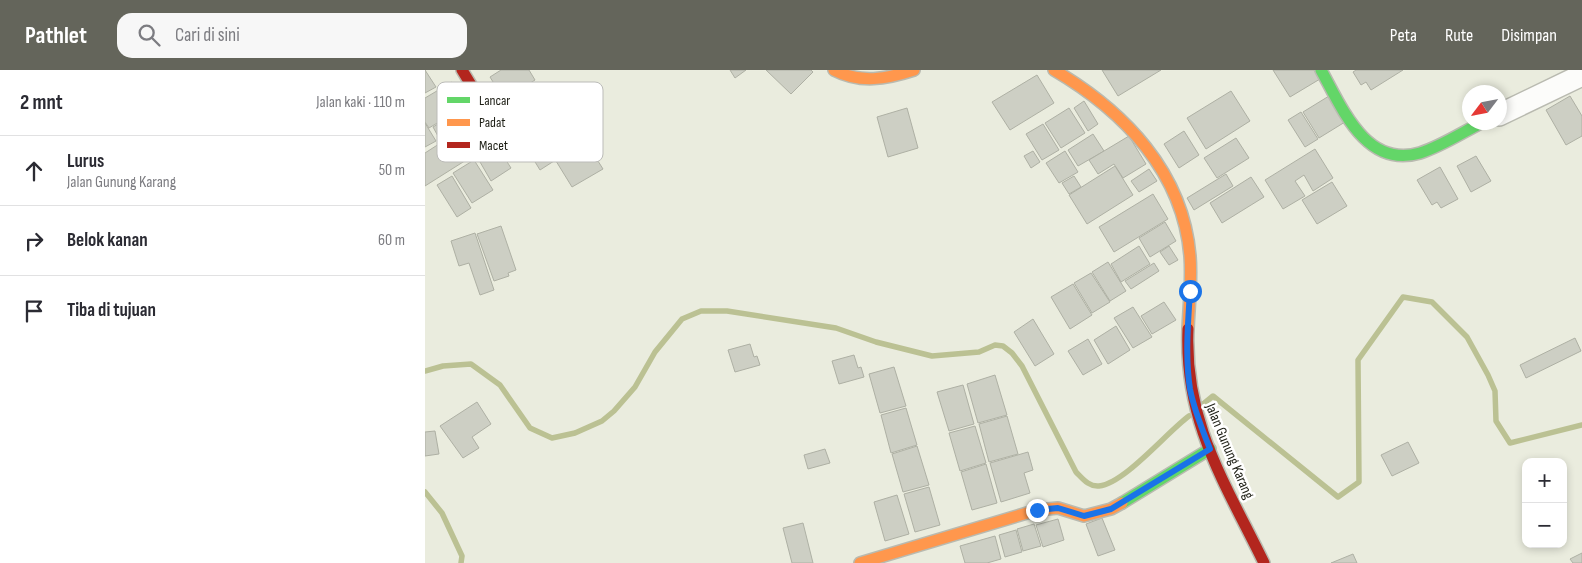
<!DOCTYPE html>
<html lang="id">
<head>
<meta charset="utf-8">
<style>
	:root { --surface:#fff; --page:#f7f7f7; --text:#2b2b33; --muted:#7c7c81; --line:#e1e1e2; --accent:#64655b }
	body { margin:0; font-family:"Sofia Sans Condensed",sans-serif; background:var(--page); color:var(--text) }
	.controls { position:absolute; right:15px; bottom:15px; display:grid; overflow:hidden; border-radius:10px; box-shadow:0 2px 8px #0003 }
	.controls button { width:45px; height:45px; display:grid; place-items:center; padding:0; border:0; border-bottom:1px solid var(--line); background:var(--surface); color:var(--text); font:25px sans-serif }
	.compass { position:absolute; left:1037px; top:15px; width:45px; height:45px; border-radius:50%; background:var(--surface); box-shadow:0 2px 8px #0003; rotate:238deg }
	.stop { position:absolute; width:15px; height:15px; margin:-11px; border:4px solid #1a73e8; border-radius:50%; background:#fff }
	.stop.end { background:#1a73e8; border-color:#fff; box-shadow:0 1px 5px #0008 }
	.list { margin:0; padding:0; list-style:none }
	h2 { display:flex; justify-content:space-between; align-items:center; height:65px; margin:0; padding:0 20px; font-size:21px }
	h2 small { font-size:16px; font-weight:400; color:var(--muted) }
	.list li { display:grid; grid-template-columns:32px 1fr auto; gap:15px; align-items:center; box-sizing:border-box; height:70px; padding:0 20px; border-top:1px solid var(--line) }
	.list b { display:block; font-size:19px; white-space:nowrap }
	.list p { margin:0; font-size:16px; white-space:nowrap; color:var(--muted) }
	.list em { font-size:16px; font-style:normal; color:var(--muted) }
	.icon { flex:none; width:28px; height:28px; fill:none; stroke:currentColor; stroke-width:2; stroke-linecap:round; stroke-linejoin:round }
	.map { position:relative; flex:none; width:1157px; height:493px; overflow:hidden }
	header { display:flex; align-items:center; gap:30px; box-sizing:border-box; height:70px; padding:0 25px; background:var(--accent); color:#fff }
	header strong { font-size:24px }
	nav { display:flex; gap:28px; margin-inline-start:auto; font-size:18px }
	.search { width:350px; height:45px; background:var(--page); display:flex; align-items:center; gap:12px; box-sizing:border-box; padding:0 18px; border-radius:15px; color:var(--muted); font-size:19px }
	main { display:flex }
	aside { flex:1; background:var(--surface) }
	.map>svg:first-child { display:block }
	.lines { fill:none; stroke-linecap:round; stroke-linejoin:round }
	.stream { stroke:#bbc193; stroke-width:5.5 }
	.building { fill:#cdcfc4; stroke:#aeb0a4 }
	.street-casing { stroke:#b9bab0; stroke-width:24 }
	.fast-casing { stroke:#b9bab0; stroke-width:14 }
	.slow-casing { stroke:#b9bab0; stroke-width:14 }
	.jam-casing { stroke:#b9bab0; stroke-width:14 }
	.street { stroke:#fcfcfa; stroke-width:21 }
	.fast { stroke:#63d668; stroke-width:11 }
	.slow { stroke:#ff974d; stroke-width:11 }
	.jam { stroke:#b3261e; stroke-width:11 }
	.route { stroke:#1a73e8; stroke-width:6 }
	.labels { text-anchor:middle; stroke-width:5; stroke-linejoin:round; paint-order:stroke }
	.street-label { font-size:15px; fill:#1c1d14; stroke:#fff }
	.key { fill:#fff; stroke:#bbbbb8; stroke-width:1 }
	.key-label { font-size:14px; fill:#1c1d14 }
</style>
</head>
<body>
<header>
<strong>Pathlet</strong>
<div class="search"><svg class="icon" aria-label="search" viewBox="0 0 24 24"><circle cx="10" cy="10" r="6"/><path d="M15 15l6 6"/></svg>Cari di sini</div>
<nav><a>Peta</a><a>Rute</a><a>Disimpan</a></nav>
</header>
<main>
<aside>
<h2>2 mnt<small>Jalan kaki · 110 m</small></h2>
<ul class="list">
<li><svg class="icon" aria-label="ahead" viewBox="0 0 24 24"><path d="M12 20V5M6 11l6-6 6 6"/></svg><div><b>Lurus</b><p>Jalan Gunung Karang</p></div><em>50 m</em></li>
<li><svg class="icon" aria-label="right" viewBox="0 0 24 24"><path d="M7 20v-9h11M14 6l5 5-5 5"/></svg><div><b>Belok kanan</b></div><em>60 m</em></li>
<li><svg class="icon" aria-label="arrive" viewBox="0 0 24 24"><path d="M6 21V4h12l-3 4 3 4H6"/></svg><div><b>Tiba di tujuan</b></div></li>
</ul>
</aside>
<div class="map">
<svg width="1157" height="493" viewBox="0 0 1157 493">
	<rect width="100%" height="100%" fill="#eaecde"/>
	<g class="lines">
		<g class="stream">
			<path d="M0 301 18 296 46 294 75 315 105 358 127 368 150 363 177 351 189 341 210 317 230 282 257 249 276 241H302L411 258 451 272 507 286 554 282 570 275 578 276 587 283 597 296 651 402C658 409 664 417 674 416 700 413 742 362 764 346"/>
			<polyline points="777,335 788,326 913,427 934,412 933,290 978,227 1007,232 1042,267 1063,305 1070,321 1071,351 1085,373 1157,355"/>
			<polyline points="0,422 17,443 37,486 36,493"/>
		</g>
	</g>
	<g class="building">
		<polygon points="0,0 11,17 0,23"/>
		<polygon points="76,0 104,0 110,10 79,30 65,7"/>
		<polygon points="305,0 321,0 310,8"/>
		<polygon points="341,0 386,0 388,2 366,24"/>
		<polygon points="677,0 736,0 693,26"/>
		<polygon points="848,0 889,0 895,9 865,27"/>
		<polygon points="931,0 978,0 946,20 941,12 936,15 928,2"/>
		<polygon points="612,5 629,33 585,60 567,32"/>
		<polygon points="27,12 42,35 4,58 0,52 0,28"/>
		<polygon points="806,21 825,51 781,79 762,48"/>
		<polygon points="904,26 920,52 894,68 878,42"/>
		<polygon points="1145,26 1157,46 1157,66 1141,75 1121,40"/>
		<polygon points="659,31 673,54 663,61 649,38"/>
		<polygon points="42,36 49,47 14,68 8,57"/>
		<polygon points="482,38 493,78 463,87 452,47"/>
		<polygon points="644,38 660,63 636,78 620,53"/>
		<polygon points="876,42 893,69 880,77 863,50"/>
		<polygon points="0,53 11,71 0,77"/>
		<polygon points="618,54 634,80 617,90 601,64"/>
		<polygon points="759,61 774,85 754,98 739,74"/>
		<polygon points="31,63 46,87 0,116 0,83"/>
		<polygon points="668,64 679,81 653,96 643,80"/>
		<polygon points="132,65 143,82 115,100 104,82"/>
		<polygon points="704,66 721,94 698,108 689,94 673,104 664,90"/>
		<polygon points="811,68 824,88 792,108 779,88"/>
		<polygon points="161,72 178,99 147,117 131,91"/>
		<polygon points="70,73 86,98 66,111 51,85"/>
		<polygon points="890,79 908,108 888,121 879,105 870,111 880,126 858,139 840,110"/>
		<polygon points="608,81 615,92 606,98 599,86"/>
		<polygon points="640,81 653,102 634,113 621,93"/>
		<polygon points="1051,86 1066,111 1046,122 1032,96"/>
		<polygon points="49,90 68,120 47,133 28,103"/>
		<polygon points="690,96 708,125 662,154 644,125"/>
		<polygon points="1015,97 1033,129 1016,138 1012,132 1007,135 992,110"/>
		<polygon points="724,99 732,111 714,122 706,111"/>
		<polygon points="801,104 808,116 769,140 762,128"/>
		<polygon points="27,106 46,138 32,147 12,115"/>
		<polygon points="649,106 656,117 644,124 637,113"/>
		<polygon points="826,107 839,127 797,153 785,133"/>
		<polygon points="907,112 922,136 892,154 877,130"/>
		<polygon points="728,124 743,149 689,182 674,157"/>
		<polygon points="740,152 751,171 725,187 714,168"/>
		<polygon points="76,156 91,200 83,203 84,206 69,211 52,164"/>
		<polygon points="50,163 69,220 55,225 44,193 34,196 26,171"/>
		<polygon points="714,176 725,194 696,212 686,194"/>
		<polygon points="744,176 753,190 744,195 735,182"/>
		<polygon points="683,192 701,221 685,231 667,202"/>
		<polygon points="729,193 734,201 706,219 700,211"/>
		<polygon points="666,203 685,232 667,243 649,213"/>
		<polygon points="648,214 667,245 645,259 626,227"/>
		<polygon points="739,232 751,250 727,264 716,246"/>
		<polygon points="708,237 727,267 708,278 689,248"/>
		<polygon points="608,249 629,284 610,296 589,262"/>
		<polygon points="691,256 705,280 683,294 669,270"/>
		<polygon points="1150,268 1156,281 1101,308 1095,295"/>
		<polygon points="663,269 677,294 658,305 643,281"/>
		<polygon points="325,274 329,287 332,286 335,295 310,302 303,280"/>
		<polygon points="429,285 433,298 436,297 439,307 414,314 407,291"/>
		<polygon points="469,297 481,336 455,343 444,304"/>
		<polygon points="570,305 582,345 553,353 542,314"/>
		<polygon points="538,315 549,354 524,361 512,322"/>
		<polygon points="52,332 66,354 47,367 54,378 38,388 15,356"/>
		<polygon points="481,338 492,375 466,383 456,345"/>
		<polygon points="582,346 593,384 564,392 554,354"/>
		<polygon points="550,356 561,393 535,401 524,363"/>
		<polygon points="10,361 14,384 0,386 0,362"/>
		<polygon points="983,372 994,393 967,406 956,385"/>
		<polygon points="492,376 504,415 478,422 467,384"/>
		<polygon points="400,379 405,393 383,399 379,385"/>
		<polygon points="603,382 608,400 599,403 605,423 576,432 565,393"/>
		<polygon points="561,394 572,433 547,440 536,402"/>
		<polygon points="504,417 515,455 490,462 479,424"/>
		<polygon points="472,425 484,464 460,471 449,432"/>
		<polygon points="677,448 690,480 673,486 661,454"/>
		<polygon points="633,449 639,470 618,477 611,455"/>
		<polygon points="378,453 388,493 367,493 358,458"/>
		<polygon points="609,454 616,476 598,481 592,459"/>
		<polygon points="591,460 597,482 580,487 574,465"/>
		<polygon points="570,466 576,489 562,493 540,493 535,476"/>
		<polygon points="1157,483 1157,493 1148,493 1145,489"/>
		<polygon points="928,484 932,493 906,493"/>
	</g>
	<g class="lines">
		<defs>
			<polyline id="street" points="1074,45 1157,5"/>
			<g id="fast">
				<path d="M896 0C917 38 941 99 995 83 1017 76 1038 62 1058 52"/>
				<polyline points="697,433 785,379"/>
			</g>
			<g id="slow">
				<path d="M409 0C436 14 461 9 489 0"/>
				<path d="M629 0C699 41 758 102 765 186 767 210 764 235 763 259"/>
				<polyline points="435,493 612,440 633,438 659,446 686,439 697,433"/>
			</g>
			<g id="jam">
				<polyline points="37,0 86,81"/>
				<path d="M763 259C759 352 800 413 839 493"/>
			</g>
		</defs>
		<use href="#street" class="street-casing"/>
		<use href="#fast" class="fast-casing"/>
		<use href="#slow" class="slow-casing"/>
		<use href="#jam" class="jam-casing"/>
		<use href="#street" class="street"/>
		<use href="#fast" class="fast"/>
		<use href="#slow" class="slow"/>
		<use href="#jam" class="jam"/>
	</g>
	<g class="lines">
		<path class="route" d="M612 440 633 438 659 446 686 439 785 379C777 359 769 340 765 319 760 287 763 253 765 221"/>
	</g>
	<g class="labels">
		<g class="street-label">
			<text transform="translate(805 381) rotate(67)" y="5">Jalan Gunung Karang</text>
		</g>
	</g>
	<rect x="12" y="12" width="166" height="80" rx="8" class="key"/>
	<rect x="22" y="27" width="23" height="6" fill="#63d668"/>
	<rect x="22" y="49" width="23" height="7" fill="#ff974d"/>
	<rect x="22" y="72" width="23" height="6" fill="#b3261e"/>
	<g class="key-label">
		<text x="54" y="35">Lancar</text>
		<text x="54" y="57">Padat</text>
		<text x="54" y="80">Macet</text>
	</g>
</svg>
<div class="controls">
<button>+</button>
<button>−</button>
</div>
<svg class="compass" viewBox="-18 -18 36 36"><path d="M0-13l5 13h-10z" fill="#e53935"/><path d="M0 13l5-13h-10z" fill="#7c7c81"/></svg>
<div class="stop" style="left:765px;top:221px"></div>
<div class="stop end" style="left:612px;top:440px"></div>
</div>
</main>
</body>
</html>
